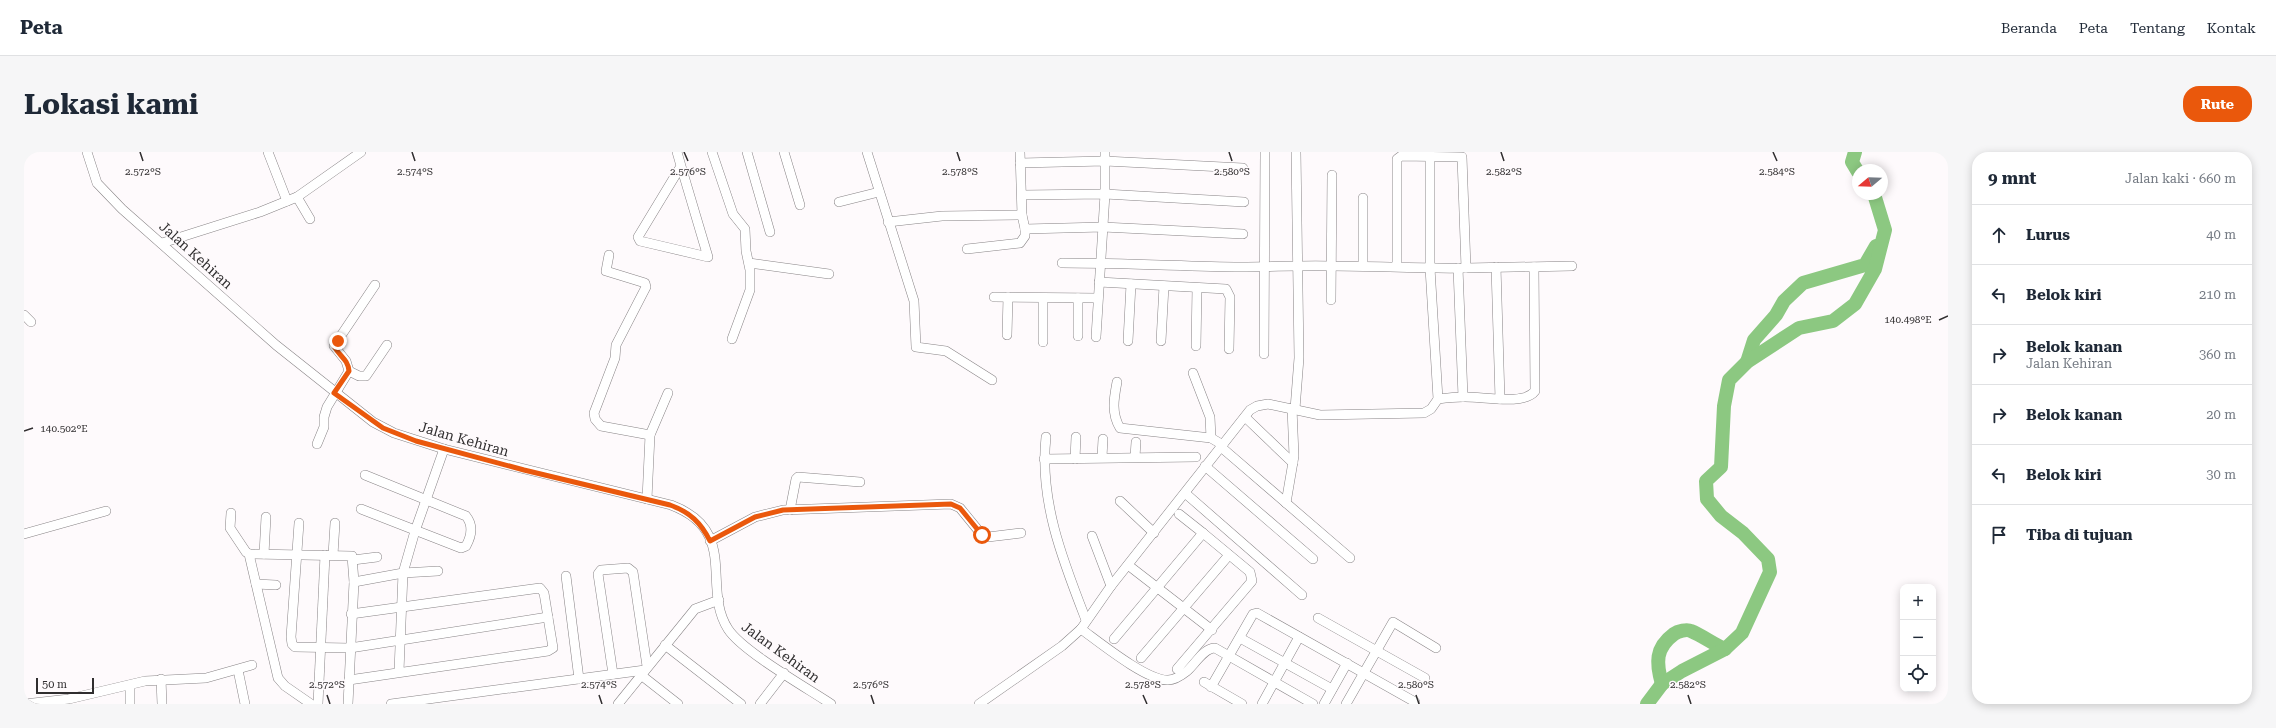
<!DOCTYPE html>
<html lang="id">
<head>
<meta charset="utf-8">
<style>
	:root { --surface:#fff; --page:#f6f6f7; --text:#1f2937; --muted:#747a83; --line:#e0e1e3; --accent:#ea580c }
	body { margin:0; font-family:"Roboto Serif",serif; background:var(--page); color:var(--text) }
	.controls { position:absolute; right:12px; bottom:12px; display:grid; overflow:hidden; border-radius:8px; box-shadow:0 2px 10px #0003 }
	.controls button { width:36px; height:36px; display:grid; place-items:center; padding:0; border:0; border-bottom:1px solid var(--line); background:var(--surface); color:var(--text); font:20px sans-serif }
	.compass { position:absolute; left:1828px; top:12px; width:36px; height:36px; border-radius:50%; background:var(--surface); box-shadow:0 2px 10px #0003; rotate:251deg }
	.scale { position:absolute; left:12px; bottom:10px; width:58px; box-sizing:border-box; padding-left:4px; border:2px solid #302e2f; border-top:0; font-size:11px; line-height:14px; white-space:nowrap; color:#302e2f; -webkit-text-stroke:3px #fefafc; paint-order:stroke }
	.stop { position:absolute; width:12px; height:12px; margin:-9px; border:3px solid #ea580c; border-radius:50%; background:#fff }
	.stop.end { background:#ea580c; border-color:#fff; box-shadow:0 1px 4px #0008 }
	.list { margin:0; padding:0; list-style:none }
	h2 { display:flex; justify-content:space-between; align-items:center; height:52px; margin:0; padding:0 16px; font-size:17px }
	h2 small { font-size:13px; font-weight:400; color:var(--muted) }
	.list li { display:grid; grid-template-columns:26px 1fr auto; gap:12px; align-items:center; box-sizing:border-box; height:60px; padding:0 16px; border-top:1px solid var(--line) }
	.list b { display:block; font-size:15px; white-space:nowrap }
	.list p { margin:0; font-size:13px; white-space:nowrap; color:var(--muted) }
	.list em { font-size:13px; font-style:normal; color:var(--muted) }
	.icon { flex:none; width:22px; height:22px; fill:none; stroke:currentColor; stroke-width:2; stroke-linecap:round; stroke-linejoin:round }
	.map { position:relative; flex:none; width:1924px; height:552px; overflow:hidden; border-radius:16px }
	header { display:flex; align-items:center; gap:24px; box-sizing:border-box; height:56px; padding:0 20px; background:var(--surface); border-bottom:1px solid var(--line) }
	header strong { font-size:19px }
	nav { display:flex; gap:22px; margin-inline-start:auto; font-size:14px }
	.intro { display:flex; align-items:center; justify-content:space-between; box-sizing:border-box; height:96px; padding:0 24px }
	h1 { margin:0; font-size:28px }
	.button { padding:10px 18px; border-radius:16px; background:var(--accent); color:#fff; font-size:14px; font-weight:700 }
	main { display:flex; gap:24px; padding:0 24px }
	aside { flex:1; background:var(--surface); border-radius:16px; box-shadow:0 2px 10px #0003 }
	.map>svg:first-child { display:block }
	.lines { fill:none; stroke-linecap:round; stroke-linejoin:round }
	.river { stroke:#8cc881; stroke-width:14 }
	.minor-casing { stroke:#888486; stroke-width:10 }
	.minor { stroke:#fff; stroke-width:9 }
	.route { stroke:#ea580c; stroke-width:5 }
	.ticks { fill:none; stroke:#302e2f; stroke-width:1.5 }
	.labels { text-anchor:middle; stroke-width:3; stroke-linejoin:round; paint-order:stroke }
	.street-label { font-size:14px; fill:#302e2f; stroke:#fefafc }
	.ticks-label { font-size:10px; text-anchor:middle; fill:#302e2f; stroke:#fefafc; stroke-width:3; stroke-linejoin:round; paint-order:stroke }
</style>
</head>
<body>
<header>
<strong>Peta</strong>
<nav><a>Beranda</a><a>Peta</a><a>Tentang</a><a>Kontak</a></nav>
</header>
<div class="intro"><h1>Lokasi kami</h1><a class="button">Rute</a></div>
<main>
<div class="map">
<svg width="1924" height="552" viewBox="0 0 1924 552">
	<rect width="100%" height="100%" fill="#fefafc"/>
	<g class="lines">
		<g class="river">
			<polyline points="1831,0 1828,10 1834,20"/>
			<polyline points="1723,210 1730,188 1752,163 1760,149 1779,131 1841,113 1852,94"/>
			<path d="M1638 532C1632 511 1631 496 1650 482 1654 479 1663 477 1667 479 1679 484 1689 492 1701 497"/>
			<polyline points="1623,552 1638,532 1658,519 1701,497 1718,481 1746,420 1744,407 1719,381 1697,364 1683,347 1682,329 1697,315 1700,254 1705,228 1723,210 1775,176 1809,169 1831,152 1851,117 1861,78 1850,42"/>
		</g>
		<defs>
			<g id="minor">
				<path d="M63 0 73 31 98 57 252 193 349 270 370 281 420 297 647 353C716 379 677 435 704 477 718 499 783 536 807 552"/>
				<polyline points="244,0 263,49"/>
				<polyline points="653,0 657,14 684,105 616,89 614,85 657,14"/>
				<polyline points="688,0 709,62 721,77 722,99 726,118 726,138 708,187"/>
				<polyline points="723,0 746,80"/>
				<polyline points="760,0 776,53"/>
				<polyline points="843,0 890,149 892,195 922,199 968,228"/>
				<polyline points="996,0 998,63 1001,77 1079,75 1219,82"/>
				<polyline points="996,11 1081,9 1219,16"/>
				<polyline points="998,43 1081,42 1220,50"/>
				<polyline points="273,45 286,67"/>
				<polyline points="815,50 855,40"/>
				<polyline points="864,70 918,64 998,63"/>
				<polyline points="138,91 236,60 273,45 337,0"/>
				<polyline points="943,97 996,91 1001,84 1001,77"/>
				<polyline points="585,103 582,119 621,131 622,135 592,193 591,206 570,261 571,267 577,274 626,283"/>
				<polyline points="725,111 805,122"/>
				<path d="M1038 111C1098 111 1157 114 1217 115 1248 115 1278 113 1308 114 1353 114 1398 117 1442 116L1438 5 1377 4 1373 7V115"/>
				<polyline points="1339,114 1339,46"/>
				<polyline points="1472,115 1476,247"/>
				<polyline points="1434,116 1439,245"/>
				<polyline points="1442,116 1548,114"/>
				<polyline points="1075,130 1202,137 1206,145 1205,197"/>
				<polyline points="970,145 1074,146"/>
				<polyline points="1019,146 1019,190"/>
				<polyline points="1307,148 1308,23"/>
				<polyline points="0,163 7,170"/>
				<polyline points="983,183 984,145"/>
				<polyline points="1054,184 1054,146"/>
				<polyline points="1072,185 1081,42 1081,0"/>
				<polyline points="1104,189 1107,132"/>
				<polyline points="1137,189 1140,134"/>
				<polyline points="1172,194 1173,136"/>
				<polyline points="1240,202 1241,0"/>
				<polyline points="325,219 335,224 342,224 363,193"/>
				<polyline points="1169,221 1186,265 1187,286"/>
				<path d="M1093 230C1090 246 1087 261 1096 276L1187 286 1199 293"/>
				<path d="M1414 247C1422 246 1431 245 1439 245 1457 244 1500 254 1511 239L1510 115"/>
				<polyline points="1271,257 1275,206 1272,0"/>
				<polyline points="1221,265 1269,311"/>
				<path d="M1022 285C1015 349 1039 409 1062 468"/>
				<polyline points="293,292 300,275 300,265 303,255 325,219 322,209 310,194 351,133"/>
				<polyline points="1197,295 1326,406"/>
				<polyline points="1078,305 1079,287"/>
				<polyline points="1111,305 1112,290"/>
				<polyline points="1020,307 1172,305"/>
				<polyline points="1051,307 1052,285"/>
				<polyline points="1181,314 1289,407"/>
				<polyline points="1161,341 1278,443"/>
				<polyline points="623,347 626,283 644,241"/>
				<polyline points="1096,349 1130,381"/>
				<polyline points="1262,351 1270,304 1268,256"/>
				<path d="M337 357 437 396 442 394C447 385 450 374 442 364L341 323"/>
				<polyline points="766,358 772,327 774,325 836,330"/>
				<polyline points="207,361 206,376 222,400 225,402 254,526 261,534 287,552"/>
				<polyline points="275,371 267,485 268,492 271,495 326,496 524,465"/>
				<polyline points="0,382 82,359"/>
				<polyline points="1068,384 1087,434"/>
				<polyline points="686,389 731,365 759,358 927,352 936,356 958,383 964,385 997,381"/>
				<polyline points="225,402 328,404 330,430 324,552"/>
				<polyline points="240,402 242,365"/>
				<polyline points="309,403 311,371"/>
				<polyline points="329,408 353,405"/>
				<polyline points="1104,413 1188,478"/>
				<polyline points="542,424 555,527"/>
				<polyline points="330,430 379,421 414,419"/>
				<polyline points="232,432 252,433"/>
				<polyline points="1294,466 1401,526"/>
				<path d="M1057 477C1075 490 1123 529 1144 528 1151 528 1158 523 1163 519 1171 512 1180 496 1191 496L1289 552"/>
				<polyline points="1216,486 1308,537"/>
				<polyline points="1090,487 1179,381 1155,362"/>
				<polyline points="641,493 717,552"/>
				<polyline points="1117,506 1205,403"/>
				<polyline points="1153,517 1228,429 1226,420 1179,381"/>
				<polyline points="214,518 221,552"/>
				<polyline points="375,519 379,421 391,379 420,297"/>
				<polyline points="589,522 574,422 577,418 604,416 609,420 623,514"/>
				<polyline points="617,523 654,552"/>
				<polyline points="137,527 138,552"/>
				<polyline points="325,528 524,499 529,496 520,441 516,436 327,462"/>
				<polyline points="1180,530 1218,552"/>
				<polyline points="106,533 106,552"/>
				<polyline points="1187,535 1229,462 1233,461 1391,550"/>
				<polyline points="0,552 45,547 121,529 182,526 228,513"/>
				<polyline points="294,552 301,403"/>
				<polyline points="367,552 621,518"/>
				<polyline points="594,552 671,457 695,448"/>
				<polyline points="736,552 760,521"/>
				<polyline points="955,552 1038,494 1057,477 1087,434 1226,258 1233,254 1244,252 1296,263 1400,261 1407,257 1414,247 1406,116 1406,5"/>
				<polyline points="1238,552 1275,485"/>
				<polyline points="1300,552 1323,511"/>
				<polyline points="1322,552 1369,470 1412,496"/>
			</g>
		</defs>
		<use href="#minor" class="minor-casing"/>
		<use href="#minor" class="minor"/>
	</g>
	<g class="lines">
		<path class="route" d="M314 189 310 194C315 204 324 207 325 219L310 241 359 276 392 289 500 318 646 353C666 360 677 371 686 389L731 365 759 358 927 352 936 356 958 383"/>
	</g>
	<path class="ticks" d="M116 0 119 9M388 0 391 9M660 0 664 9M933 0 936 9M1205 0 1208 9M1477 0 1480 9M1749 0 1753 9M1915 168 1924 164M0 279 9 276M303 543 306 552M575 543 578 552M847 543 850 552M1119 543 1123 552M1392 543 1395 552M1664 543 1667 552"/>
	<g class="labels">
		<g class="street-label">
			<text transform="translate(172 103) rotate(42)" y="5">Jalan Kehiran</text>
			<text transform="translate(440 287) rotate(16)" y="5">Jalan Kehiran</text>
			<text transform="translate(757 500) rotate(36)" y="5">Jalan Kehiran</text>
		</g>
	</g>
	<g class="ticks-label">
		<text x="119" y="23">2.572°S</text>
		<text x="391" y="23">2.574°S</text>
		<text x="664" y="23">2.576°S</text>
		<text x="936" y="23">2.578°S</text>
		<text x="1208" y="23">2.580°S</text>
		<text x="1480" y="23">2.582°S</text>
		<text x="1753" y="23">2.584°S</text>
		<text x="1884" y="171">140.498°E</text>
		<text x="40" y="280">140.502°E</text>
		<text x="303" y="536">2.572°S</text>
		<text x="575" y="536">2.574°S</text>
		<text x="847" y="536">2.576°S</text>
		<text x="1119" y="536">2.578°S</text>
		<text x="1392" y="536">2.580°S</text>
		<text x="1664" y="536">2.582°S</text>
	</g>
</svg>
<div class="controls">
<button>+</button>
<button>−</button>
<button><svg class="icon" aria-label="locate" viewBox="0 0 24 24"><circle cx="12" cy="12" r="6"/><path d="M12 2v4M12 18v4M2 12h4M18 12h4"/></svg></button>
</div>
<svg class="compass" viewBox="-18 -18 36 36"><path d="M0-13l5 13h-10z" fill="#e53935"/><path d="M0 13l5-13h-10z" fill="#747a83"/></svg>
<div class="scale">50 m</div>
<div class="stop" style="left:958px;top:383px"></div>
<div class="stop end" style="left:314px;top:189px"></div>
</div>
<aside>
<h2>9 mnt<small>Jalan kaki · 660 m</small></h2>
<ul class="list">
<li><svg class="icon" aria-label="ahead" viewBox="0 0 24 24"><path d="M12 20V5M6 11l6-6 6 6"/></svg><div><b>Lurus</b></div><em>40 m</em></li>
<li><svg class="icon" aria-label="left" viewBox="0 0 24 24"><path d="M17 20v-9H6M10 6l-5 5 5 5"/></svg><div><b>Belok kiri</b></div><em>210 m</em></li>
<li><svg class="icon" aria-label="right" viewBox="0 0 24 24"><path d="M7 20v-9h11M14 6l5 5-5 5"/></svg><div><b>Belok kanan</b><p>Jalan Kehiran</p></div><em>360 m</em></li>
<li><svg class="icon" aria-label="right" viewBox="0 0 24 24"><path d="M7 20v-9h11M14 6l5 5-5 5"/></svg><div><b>Belok kanan</b></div><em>20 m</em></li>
<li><svg class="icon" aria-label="left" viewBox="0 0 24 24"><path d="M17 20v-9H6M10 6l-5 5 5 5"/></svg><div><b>Belok kiri</b></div><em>30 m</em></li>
<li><svg class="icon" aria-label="arrive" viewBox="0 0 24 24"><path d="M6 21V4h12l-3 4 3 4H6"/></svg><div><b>Tiba di tujuan</b></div></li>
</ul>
</aside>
</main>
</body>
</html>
